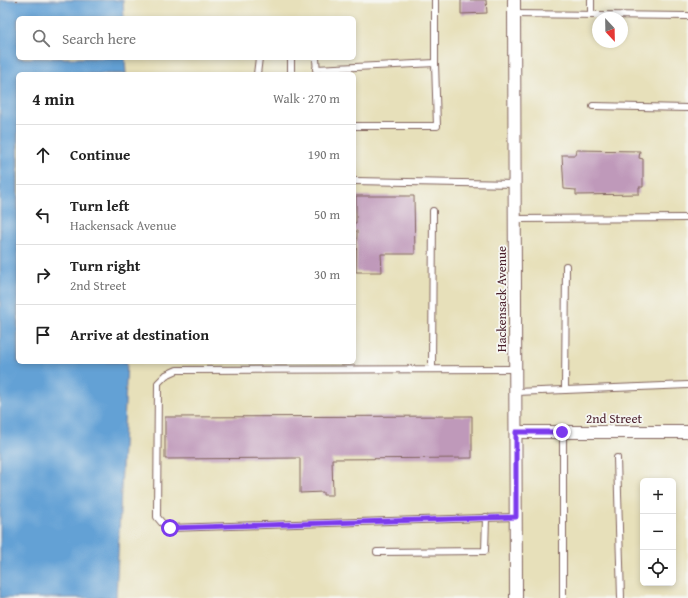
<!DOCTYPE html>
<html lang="en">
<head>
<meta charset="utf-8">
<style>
	:root { --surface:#fff; --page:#f6f6f6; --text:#222; --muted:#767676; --line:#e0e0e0 }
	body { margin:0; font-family:"Gentium Book Plus",serif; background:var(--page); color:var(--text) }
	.controls { position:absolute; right:12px; bottom:12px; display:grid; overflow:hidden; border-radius:6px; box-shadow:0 2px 6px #0003 }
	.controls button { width:36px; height:36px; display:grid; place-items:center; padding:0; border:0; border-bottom:1px solid var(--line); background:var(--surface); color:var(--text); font:20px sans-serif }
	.compass { position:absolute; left:592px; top:12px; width:36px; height:36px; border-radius:50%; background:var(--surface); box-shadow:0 2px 6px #0003; rotate:158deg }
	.stop { position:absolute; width:12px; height:12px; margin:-9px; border:3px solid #7c3aed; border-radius:50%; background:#fff }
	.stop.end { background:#7c3aed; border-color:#fff; box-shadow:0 1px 4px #0008 }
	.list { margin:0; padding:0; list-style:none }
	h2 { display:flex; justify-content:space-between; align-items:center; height:52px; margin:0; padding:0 16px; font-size:17px }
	h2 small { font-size:13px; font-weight:400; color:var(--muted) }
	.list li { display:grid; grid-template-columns:26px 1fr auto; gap:12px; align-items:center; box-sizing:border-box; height:60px; padding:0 16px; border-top:1px solid var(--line) }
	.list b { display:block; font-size:15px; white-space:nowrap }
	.list p { margin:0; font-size:13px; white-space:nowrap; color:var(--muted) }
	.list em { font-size:13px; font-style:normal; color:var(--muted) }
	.icon { flex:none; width:22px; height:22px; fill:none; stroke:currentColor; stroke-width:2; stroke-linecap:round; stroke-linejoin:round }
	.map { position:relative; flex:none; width:688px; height:598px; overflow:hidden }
	.search { position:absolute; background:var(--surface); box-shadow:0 2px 6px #0003; left:16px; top:16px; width:340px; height:44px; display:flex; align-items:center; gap:10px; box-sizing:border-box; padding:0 14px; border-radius:6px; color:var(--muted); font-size:15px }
	.panel { position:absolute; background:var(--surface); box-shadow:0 2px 6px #0003; left:16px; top:72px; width:340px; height:292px; border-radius:6px }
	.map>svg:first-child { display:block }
	.water { fill:#63a1d5; stroke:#566080 }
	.building { fill:#bf99ba }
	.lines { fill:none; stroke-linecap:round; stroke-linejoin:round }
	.service-casing { stroke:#81635d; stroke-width:8 }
	.minor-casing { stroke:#81635d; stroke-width:14 }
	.path { stroke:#81635d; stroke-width:2; stroke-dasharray:1 3; stroke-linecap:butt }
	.service { stroke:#fff; stroke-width:6 }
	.minor { stroke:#fff; stroke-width:12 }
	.route { stroke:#7c3aed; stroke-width:5 }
	.labels { text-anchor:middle; stroke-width:3.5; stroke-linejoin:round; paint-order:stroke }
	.street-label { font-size:13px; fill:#4a1f2b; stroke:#f6f6f2 }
</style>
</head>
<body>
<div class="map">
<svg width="688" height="598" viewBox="0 0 688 598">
	<rect width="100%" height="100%" fill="#f6f6f2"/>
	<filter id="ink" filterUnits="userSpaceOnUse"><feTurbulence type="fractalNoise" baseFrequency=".025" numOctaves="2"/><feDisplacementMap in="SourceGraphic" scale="8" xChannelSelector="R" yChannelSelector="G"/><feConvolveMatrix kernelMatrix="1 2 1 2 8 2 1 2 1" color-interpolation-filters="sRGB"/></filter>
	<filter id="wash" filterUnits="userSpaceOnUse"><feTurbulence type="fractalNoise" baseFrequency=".012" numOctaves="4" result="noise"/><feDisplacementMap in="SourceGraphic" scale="16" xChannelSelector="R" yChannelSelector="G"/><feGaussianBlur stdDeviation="0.9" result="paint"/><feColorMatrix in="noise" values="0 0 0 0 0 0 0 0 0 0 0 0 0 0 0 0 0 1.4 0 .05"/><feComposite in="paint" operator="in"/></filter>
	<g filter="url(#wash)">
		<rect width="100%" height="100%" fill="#e7e0ba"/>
		<polygon class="water" points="0,0 123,0 124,18 18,18 18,58 125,58 126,74 18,74 18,362 127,362 116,598 0,598"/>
		<g id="blocks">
			<g class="building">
				<polygon points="461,0 486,0 487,13 461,14"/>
				<polygon points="577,150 640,151 639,158 643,159 643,187 639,187 639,194 576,195 576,190 564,189 562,155 576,155"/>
				<polygon points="356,196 414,196 415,254 381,254 382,272 356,272 357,231 354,231 354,223 356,223"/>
				<polygon points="472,416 472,458 332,459 333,495 323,495 323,492 300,493 300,458 165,459 165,417"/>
			</g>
		</g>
	</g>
	<g filter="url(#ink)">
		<use href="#blocks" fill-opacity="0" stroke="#81635d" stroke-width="1"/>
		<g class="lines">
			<defs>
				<g id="service">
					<polyline points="514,14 688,16"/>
					<polyline points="591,15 591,0"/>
					<polyline points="291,58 291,74"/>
					<polyline points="316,58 317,74"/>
					<polyline points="435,63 435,0"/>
					<polyline points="316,69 435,63 437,126 355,126"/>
					<polyline points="257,74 259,58"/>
					<polyline points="593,106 688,108"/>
					<polyline points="354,181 515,184"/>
					<polyline points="515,219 688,218"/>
					<polyline points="432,369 433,211"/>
					<polyline points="516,369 177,370 166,375 158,383 157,517 162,523 170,528 516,517"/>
					<polyline points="565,390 566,266"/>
					<polyline points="516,392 688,385"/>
					<polyline points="563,432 563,598"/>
					<polyline points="617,458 621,598"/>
					<polyline points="377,552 485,551 486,517"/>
				</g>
				<g id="minor">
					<polyline points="514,0 516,598"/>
					<polyline points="516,432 688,432"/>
				</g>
			</defs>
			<use href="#service" class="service-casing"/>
			<use href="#minor" class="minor-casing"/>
			<polyline class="path" points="17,0 17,1"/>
			<use href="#service" class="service"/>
			<use href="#minor" class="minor"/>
		</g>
	</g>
	<g class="lines" filter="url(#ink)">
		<polyline class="route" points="170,528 516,517 516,432 562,432"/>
	</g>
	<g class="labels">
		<g class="street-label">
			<text transform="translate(501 299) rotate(-90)" y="5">Hackensack Avenue</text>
			<text x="614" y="423">2nd Street</text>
		</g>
	</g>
</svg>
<div class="controls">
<button>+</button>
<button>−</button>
<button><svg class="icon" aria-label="locate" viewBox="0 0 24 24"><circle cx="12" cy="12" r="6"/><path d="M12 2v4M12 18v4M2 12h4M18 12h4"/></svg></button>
</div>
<svg class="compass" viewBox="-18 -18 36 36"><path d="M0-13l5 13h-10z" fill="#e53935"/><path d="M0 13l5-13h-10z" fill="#767676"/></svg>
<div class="stop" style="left:170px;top:528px"></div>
<div class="stop end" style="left:562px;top:432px"></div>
<div class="search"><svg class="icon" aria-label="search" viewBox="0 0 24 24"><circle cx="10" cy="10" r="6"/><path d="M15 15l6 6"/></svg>Search here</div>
<section class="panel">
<h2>4 min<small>Walk · 270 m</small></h2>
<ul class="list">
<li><svg class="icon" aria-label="ahead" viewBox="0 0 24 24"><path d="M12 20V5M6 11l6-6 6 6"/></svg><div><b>Continue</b></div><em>190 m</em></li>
<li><svg class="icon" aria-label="left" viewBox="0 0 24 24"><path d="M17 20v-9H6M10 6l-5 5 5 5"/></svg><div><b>Turn left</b><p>Hackensack Avenue</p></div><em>50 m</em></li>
<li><svg class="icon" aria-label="right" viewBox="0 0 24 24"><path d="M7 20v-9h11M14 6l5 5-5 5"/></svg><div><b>Turn right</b><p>2nd Street</p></div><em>30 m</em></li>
<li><svg class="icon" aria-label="arrive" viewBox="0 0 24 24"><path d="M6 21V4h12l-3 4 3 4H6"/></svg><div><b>Arrive at destination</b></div></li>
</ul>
</section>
</div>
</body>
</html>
